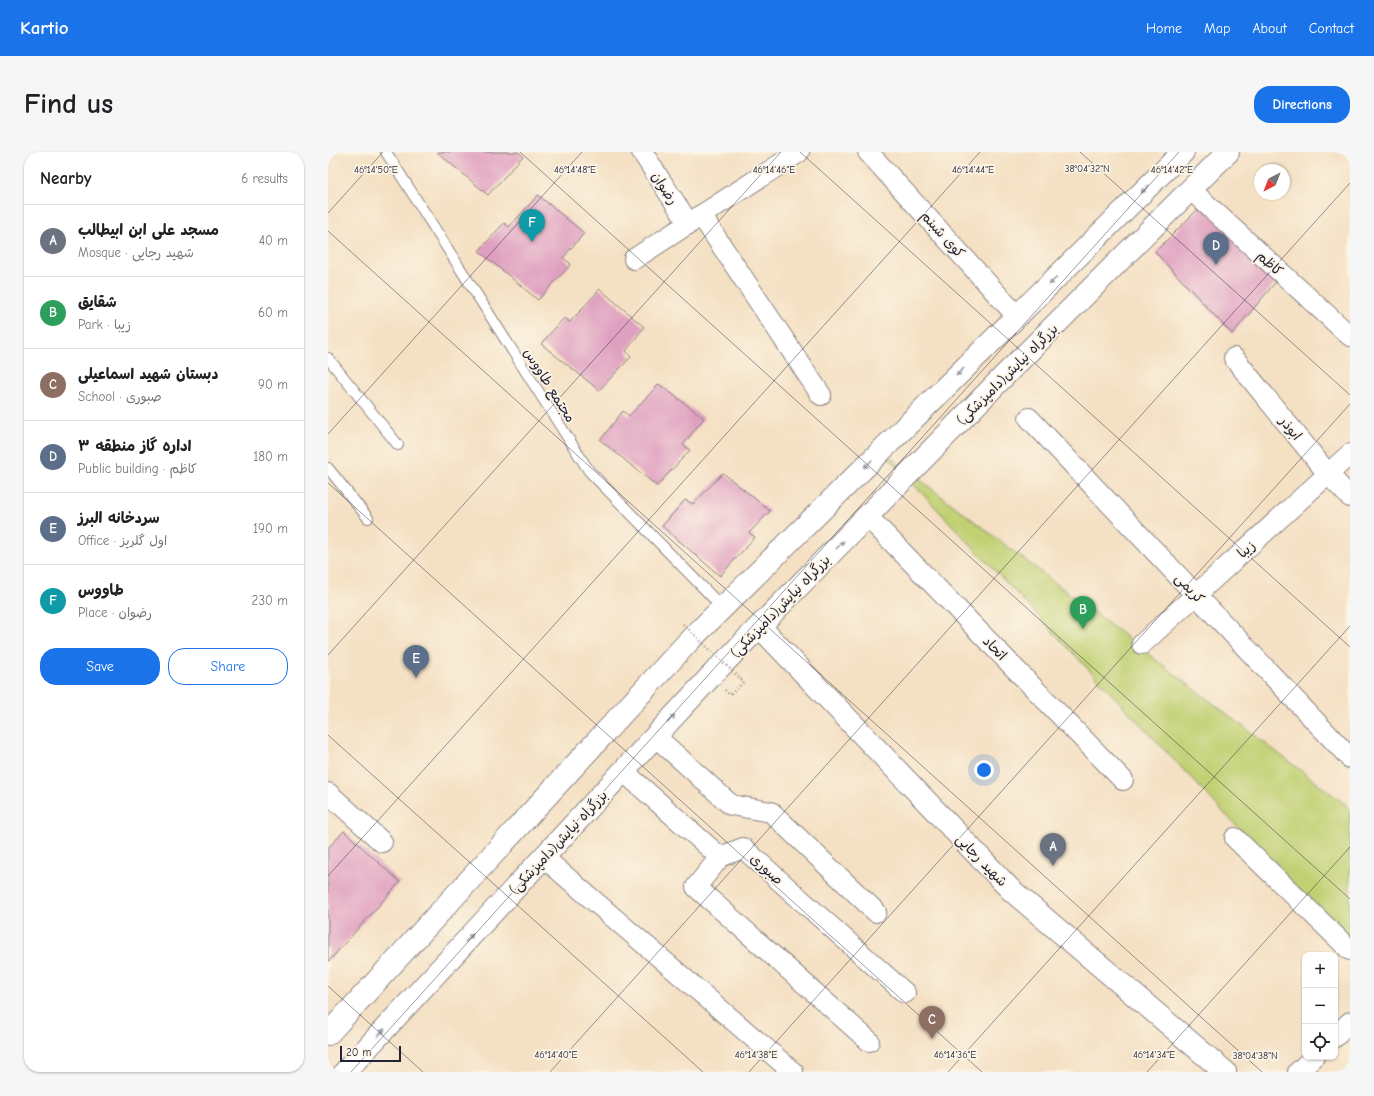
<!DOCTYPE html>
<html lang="en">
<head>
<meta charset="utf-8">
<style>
	:root { --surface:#fff; --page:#f6f6f6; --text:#202124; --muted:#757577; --line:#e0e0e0; --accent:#1a73e8 }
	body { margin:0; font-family:"Comic Neue","Playpen Sans Arabic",sans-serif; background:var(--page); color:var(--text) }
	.controls { position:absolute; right:12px; bottom:12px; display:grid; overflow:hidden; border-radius:8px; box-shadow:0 1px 3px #0004 }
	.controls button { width:36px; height:36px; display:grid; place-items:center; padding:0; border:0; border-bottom:1px solid var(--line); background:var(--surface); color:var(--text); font:20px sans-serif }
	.compass { position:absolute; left:926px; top:12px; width:36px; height:36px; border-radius:50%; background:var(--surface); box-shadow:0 1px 3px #0004; rotate:222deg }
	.scale { position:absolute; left:12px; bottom:10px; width:61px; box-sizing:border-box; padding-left:4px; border:2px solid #22223b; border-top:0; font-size:11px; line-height:14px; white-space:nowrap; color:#22223b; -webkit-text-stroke:3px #fcf5e5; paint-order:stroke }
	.you { position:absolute; left:656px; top:618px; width:14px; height:14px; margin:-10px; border:3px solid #fff; border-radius:50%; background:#1a73e8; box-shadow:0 0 0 6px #1a73e833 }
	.badge { display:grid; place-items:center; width:26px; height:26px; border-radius:50%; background:var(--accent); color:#fff; font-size:13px; font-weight:700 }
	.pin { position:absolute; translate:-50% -33px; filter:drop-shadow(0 1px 2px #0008) }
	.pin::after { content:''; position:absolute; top:21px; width:14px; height:12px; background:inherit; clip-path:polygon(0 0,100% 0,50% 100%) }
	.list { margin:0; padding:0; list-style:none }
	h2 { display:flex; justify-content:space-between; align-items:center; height:52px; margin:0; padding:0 16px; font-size:17px }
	h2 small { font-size:13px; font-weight:400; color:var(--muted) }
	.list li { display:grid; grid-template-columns:26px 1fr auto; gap:12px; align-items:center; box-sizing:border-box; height:72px; padding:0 16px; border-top:1px solid var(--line) }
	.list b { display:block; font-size:15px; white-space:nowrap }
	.list p { margin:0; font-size:13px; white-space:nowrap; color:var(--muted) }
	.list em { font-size:13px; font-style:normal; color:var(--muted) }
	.actions { display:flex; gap:8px; padding:12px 16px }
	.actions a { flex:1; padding:9px 0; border:1px solid var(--accent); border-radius:16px; text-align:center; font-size:14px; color:var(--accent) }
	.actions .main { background:var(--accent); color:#fff }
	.icon { flex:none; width:22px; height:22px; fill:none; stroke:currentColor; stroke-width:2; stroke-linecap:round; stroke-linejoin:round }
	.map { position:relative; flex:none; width:1022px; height:920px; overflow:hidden; border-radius:16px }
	header { display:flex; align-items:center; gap:24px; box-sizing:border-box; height:56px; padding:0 20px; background:var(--accent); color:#fff }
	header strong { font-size:19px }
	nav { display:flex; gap:22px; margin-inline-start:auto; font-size:14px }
	.intro { display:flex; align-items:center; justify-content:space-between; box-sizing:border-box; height:96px; padding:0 24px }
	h1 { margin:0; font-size:28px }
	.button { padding:10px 18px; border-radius:16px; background:var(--accent); color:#fff; font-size:14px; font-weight:700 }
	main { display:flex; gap:24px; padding:0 24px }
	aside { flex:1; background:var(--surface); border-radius:16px; box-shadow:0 1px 3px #0004 }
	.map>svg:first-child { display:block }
	.green { fill:#c0d072; stroke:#717956 }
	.building { fill:#df9fc0 }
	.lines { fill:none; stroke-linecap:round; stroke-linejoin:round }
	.service-casing { stroke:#8b817f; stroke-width:12 }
	.minor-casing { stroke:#8b817f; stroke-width:22 }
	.secondary-casing { stroke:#8b817f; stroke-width:24 }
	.trunk-casing { stroke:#8b817f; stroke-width:24 }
	.path { stroke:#8b817f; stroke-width:2.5; stroke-dasharray:1 3; stroke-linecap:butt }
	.service { stroke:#fff; stroke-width:10 }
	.minor { stroke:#fff; stroke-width:20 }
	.secondary { stroke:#fff; stroke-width:22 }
	.trunk { stroke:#fff; stroke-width:22 }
	.path-bridge { stroke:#8b817f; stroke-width:2.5; stroke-dasharray:1 3; stroke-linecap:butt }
	.oneway { fill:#9c9ca7 }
	.ticks { fill:none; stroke:#22223b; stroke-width:1; stroke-opacity:0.45 }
	.labels { text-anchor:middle; stroke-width:3.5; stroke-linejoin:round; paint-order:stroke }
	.street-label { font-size:14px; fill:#22223b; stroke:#fcf5e5 }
	.ticks-label { font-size:10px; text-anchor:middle; fill:#22223b; stroke:#fcf5e5; stroke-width:3.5; stroke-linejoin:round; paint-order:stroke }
</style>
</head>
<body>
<header>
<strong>Kartio</strong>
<nav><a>Home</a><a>Map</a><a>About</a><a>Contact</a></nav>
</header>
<div class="intro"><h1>Find us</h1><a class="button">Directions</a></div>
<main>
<aside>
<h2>Nearby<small>6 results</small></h2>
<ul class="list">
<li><span class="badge" style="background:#6b7280">A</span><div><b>مسجد علی ابن ابیطالب</b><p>Mosque · شهید رجایی</p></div><em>40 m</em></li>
<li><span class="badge" style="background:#2e9e5b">B</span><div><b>شقایق</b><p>Park · زیبا</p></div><em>60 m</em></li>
<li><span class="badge" style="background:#8d6e63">C</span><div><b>دبستان شهید اسماعیلی</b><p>School · صبوری</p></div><em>90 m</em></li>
<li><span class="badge" style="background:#5c6f8a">D</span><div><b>اداره گاز منطقه ۳</b><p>Public building · کاظم</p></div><em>180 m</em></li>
<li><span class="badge" style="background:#5c6f8a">E</span><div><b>سردخانه البرز</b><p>Office · اول گلریز</p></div><em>190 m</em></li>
<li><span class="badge" style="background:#0f9aa8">F</span><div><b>طاووس</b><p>Place · رضوان</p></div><em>230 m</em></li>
</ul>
<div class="actions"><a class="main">Save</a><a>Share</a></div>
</aside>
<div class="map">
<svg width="1022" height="920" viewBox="0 0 1022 920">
	<rect width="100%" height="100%" fill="#fcf5e5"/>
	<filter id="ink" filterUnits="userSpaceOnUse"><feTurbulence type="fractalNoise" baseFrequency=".025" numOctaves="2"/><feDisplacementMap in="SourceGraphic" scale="8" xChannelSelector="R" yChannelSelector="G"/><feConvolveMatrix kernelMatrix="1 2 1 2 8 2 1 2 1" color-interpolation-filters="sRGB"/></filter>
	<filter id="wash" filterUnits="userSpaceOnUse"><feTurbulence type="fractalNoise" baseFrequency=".012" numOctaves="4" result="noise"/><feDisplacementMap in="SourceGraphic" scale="16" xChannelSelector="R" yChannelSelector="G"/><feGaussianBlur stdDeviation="0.9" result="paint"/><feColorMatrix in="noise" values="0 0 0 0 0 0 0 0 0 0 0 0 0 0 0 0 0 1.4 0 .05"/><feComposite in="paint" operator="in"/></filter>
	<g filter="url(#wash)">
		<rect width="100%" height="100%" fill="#f4e0c3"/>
		<polygon class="green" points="553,298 1022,656 1022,794"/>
		<g id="blocks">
			<g class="building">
				<polygon points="109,0 191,0 195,4 160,43"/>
				<polygon points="210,43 256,81 235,106 243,112 210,148 151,99 176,71 181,75"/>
				<polygon points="873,54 952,125 904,182 827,100"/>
				<polygon points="272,137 316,175 298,199 303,205 271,238 213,192 236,166 242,170"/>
				<polygon points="331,232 376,266 355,293 362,298 329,334 272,288 295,259 301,264"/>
				<polygon points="395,321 442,359 421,381 427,385 392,424 334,374 357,348 365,352"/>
				<polygon points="16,679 72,730 0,810 0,696"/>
			</g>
		</g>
	</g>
	<g filter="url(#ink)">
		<use href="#blocks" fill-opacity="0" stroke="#8b817f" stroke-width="1"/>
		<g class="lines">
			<defs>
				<g id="service">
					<polyline points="58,0 261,319 395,456"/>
					<polyline points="0,206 70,293"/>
					<polyline points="0,316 40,366"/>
				</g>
				<g id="minor">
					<polyline points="314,0 361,72"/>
					<polyline points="540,0 689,164"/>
					<polyline points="863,38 1022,184"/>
					<polyline points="373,63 493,243"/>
					<polyline points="306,107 471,0"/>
					<polyline points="906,206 1000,322 1022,345"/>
					<polyline points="701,266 1022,606"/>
					<polyline points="539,364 795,628"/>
					<polyline points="814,492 1022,302"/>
					<polyline points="327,584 403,653 443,660 548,760"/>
					<polyline points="295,619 392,705 415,696 577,841"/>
					<polyline points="0,641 54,690"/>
					<polyline points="907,686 1022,798"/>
					<polyline points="215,705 465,920"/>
					<polyline points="392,705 368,735 541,889"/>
					<polyline points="1007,885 1022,870"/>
					<polyline points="970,920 986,905"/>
				</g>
				<polyline id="secondary" points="432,475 683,738 897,920"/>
				<g id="trunk">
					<polyline points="0,882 360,490 855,0"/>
					<polyline points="17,920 383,524 673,227 900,0"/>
				</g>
			</defs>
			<use href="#service" class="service-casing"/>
			<use href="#minor" class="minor-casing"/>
			<use href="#secondary" class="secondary-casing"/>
			<use href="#trunk" class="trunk-casing"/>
			<polyline class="path" points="397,538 402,543 416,530"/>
			<use href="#service" class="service"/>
			<use href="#minor" class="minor"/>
			<use href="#secondary" class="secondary"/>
			<use href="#trunk" class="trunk"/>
			<polyline class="path-bridge" points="355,472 416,530"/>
		</g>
		<defs><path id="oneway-solid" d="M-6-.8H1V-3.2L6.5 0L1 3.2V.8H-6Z"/></defs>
		<g class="oneway">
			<use href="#oneway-solid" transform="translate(817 37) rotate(135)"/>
			<use href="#oneway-solid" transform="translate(725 129) rotate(135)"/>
			<use href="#oneway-solid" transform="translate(632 220) rotate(135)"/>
			<use href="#oneway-solid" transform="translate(540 312) rotate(135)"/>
			<use href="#oneway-solid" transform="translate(512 393) rotate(-46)"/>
			<use href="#oneway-solid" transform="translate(343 567) rotate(-47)"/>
			<use href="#oneway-solid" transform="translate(141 786) rotate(-47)"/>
			<use href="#oneway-solid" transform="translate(53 881) rotate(-47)"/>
		</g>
	</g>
	<path class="ticks" d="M192 0 1022 747M472 0 1022 495M752 0 1022 243M0 61 55 0M0 79 934 920M0 282 254 0M0 331 654 920M0 503 453 0M0 583 375 920M0 724 652 0M0 834 95 920M23 920 851 0M222 920 1022 31M421 920 1022 252M620 920 1022 474M819 920 1022 695M1018 920 1022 916"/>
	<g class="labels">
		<g class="street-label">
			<text transform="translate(337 36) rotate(57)" y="5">رضوان</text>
			<text transform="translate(615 82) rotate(48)" y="5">کوی شبنم</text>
			<text transform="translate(942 111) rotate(43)" y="5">کاظم</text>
			<text transform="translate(679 222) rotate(-45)" y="5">بزرگراه نیایش(دامپزشکی)</text>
			<text transform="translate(222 233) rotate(58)" y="5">مجتمع طاووس</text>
			<text transform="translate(963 276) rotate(51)" y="5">ابوذر</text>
			<text transform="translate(918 397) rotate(-42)" y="5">زیبا</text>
			<text transform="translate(862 436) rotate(47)" y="5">کریمی</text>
			<text transform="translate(452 454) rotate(-46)" y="5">بزرگراه نیایش(دامپزشکی)</text>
			<text transform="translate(667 496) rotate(46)" y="5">اتحاد</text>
			<text transform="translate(230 690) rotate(-47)" y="5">بزرگراه نیایش(دامپزشکی)</text>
			<text transform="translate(654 708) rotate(46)" y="5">شهید رجایی</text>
			<text transform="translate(439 717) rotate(42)" y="5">صبوری</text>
		</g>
	</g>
	<g class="ticks-label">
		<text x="759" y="20">38°04'32"N</text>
		<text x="48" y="21">46°14'50"E</text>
		<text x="247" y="21">46°14'48"E</text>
		<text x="446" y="21">46°14'46"E</text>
		<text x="645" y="21">46°14'44"E</text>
		<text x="844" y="21">46°14'42"E</text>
		<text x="228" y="906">46°14'40"E</text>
		<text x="428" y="906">46°14'38"E</text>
		<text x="627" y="906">46°14'36"E</text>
		<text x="826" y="906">46°14'34"E</text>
		<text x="927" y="907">38°04'38"N</text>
	</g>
</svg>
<div class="controls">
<button>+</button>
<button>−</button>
<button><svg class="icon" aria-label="locate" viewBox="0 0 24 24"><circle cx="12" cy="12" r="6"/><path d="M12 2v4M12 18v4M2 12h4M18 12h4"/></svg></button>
</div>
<svg class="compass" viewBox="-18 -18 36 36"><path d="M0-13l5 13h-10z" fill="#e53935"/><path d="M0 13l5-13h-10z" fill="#757577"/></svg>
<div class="scale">20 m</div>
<div class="you"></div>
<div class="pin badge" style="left:725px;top:714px;background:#6b7280">A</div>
<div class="pin badge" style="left:755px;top:477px;background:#2e9e5b">B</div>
<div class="pin badge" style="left:604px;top:887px;background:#8d6e63">C</div>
<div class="pin badge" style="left:888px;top:113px;background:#5c6f8a">D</div>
<div class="pin badge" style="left:88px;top:526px;background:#5c6f8a">E</div>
<div class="pin badge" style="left:204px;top:90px;background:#0f9aa8">F</div>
</div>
</main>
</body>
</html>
